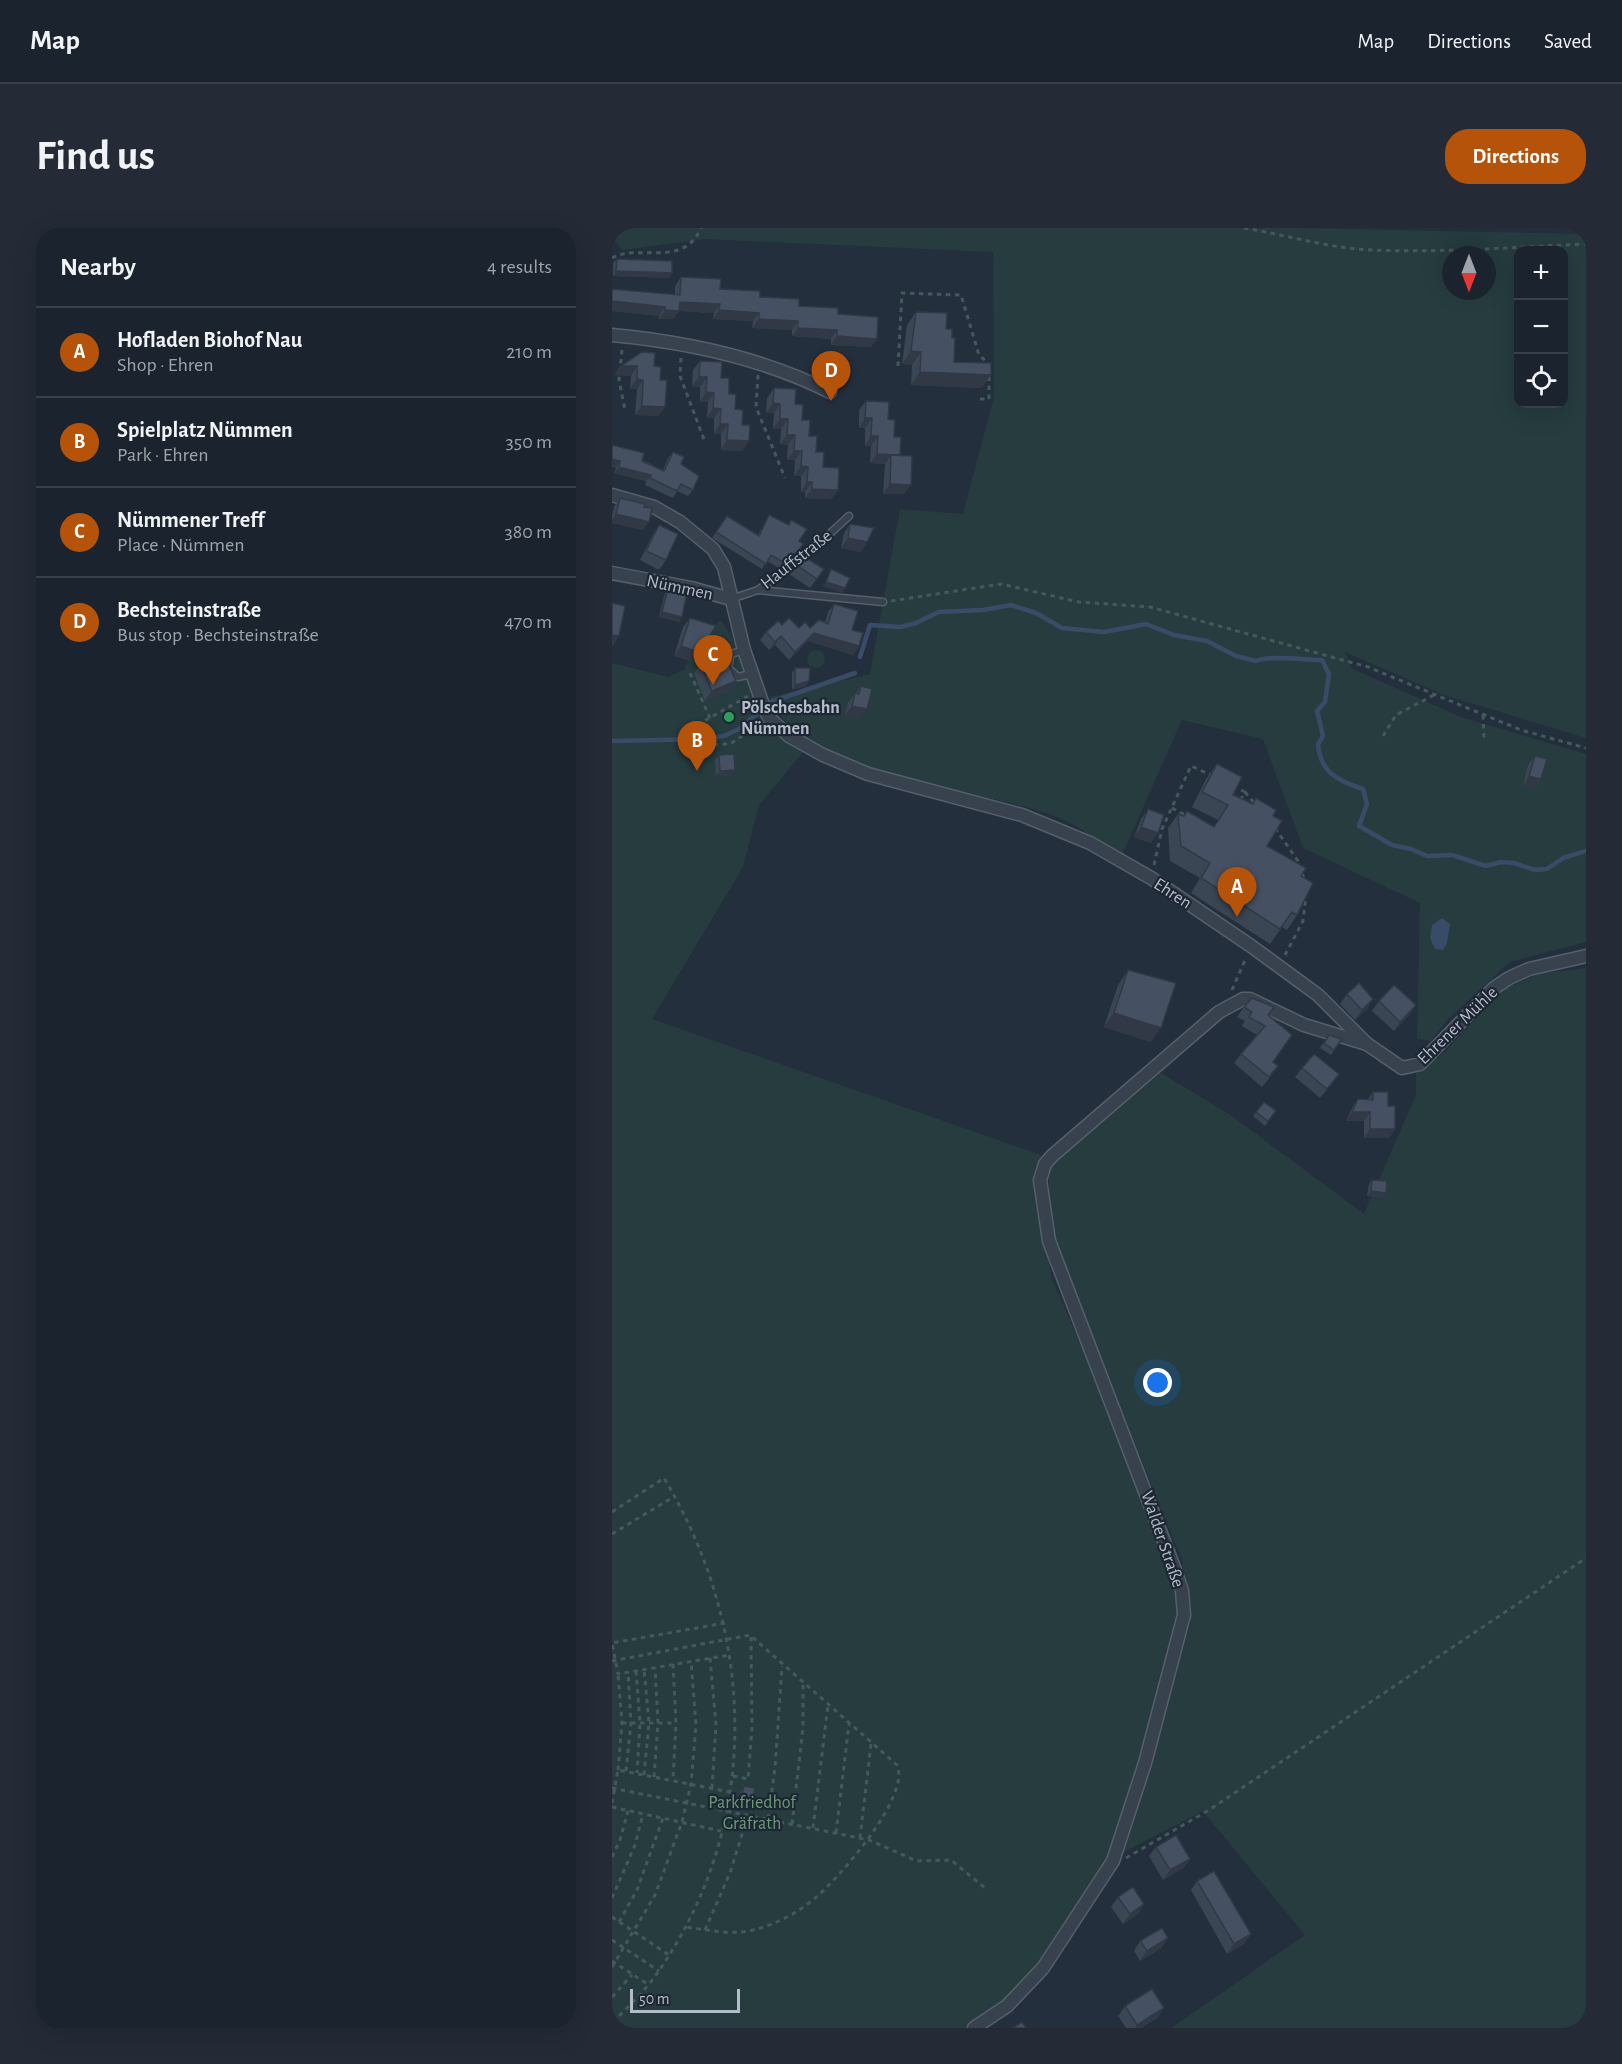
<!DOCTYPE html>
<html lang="en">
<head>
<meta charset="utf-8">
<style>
	:root { --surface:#1b232e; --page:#242b36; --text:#f1f3f6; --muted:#a0a4aa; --line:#39404a; --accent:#b45309 }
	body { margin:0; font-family:"Alegreya Sans",sans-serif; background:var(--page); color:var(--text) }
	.controls { position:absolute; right:18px; top:18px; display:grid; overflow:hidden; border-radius:12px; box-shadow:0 6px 24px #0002 }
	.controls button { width:54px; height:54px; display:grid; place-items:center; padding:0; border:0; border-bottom:2px solid var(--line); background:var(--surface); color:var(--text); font:30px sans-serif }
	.compass { position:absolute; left:830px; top:18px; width:54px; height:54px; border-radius:50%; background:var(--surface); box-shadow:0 6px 24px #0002; rotate:180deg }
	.scale { position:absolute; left:18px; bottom:15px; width:110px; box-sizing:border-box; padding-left:6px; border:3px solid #b4bcc9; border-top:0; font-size:16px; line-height:21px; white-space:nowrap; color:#b4bcc9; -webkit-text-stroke:4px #1d2633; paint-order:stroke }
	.you { position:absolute; left:546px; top:1155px; width:21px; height:21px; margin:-15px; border:4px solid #fff; border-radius:50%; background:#1a73e8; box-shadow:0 0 0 9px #1a73e833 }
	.badge { display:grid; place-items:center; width:39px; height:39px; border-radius:50%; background:var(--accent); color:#fff; font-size:20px; font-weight:700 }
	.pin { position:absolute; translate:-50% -50px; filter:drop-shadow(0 2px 3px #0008) }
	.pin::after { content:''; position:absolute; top:32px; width:21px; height:18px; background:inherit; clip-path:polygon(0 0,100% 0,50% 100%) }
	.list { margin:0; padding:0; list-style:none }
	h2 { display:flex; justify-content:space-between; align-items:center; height:78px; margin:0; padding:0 24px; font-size:26px }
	h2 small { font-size:20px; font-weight:400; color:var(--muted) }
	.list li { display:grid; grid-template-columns:39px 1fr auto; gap:18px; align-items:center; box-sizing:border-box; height:90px; padding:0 24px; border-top:2px solid var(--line) }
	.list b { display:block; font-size:22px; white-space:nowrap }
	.list p { margin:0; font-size:20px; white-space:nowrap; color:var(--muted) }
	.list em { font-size:20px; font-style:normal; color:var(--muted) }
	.icon { flex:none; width:33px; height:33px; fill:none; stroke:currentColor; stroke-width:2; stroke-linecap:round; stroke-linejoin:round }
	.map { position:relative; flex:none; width:974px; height:1800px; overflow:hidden; border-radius:24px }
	header { display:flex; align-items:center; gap:36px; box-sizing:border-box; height:84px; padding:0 30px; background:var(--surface); border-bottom:2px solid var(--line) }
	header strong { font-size:28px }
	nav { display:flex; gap:33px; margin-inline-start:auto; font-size:21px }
	.intro { display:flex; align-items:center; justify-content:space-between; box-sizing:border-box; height:144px; padding:0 36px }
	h1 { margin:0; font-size:42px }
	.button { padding:15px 27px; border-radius:24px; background:var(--accent); color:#fff; font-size:21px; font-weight:700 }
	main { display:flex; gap:36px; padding:0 36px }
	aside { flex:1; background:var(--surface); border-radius:24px; box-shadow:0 6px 24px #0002 }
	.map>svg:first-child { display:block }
	.green { fill:#263c3f; fill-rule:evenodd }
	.water { fill:#394c67 }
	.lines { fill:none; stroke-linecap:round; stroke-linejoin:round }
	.stream { stroke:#394c67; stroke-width:4.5 }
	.lane-casing { stroke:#565f6c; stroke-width:9 }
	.street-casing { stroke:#565f6c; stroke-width:15 }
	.path { stroke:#44595c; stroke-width:3; stroke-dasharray:4.5 4.5; stroke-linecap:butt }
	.lane { stroke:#38414e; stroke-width:6 }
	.street { stroke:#38414e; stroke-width:12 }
	.wall { fill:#3b4654 }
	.shaded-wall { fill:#303945 }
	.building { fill:#455162; stroke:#303945; stroke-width:1.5 }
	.leisure-dot { fill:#2e9e5b; stroke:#1d2633; stroke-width:2 }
	.labels { text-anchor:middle; stroke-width:4.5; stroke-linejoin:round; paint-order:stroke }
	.street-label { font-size:18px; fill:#b4bcc9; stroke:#1d2633 }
	.poi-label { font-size:18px; font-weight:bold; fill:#b4bcc9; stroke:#1d2633; text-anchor:start }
	.park-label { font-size:18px; fill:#6b9a76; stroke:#1d2633 }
</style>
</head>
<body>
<header>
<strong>Map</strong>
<nav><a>Map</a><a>Directions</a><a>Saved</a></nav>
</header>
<div class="intro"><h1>Find us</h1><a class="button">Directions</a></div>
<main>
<aside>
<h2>Nearby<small>4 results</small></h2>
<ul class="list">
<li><span class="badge">A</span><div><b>Hofladen Biohof Nau</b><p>Shop · Ehren</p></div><em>210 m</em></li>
<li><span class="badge">B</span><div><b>Spielplatz Nümmen</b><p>Park · Ehren</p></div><em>350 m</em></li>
<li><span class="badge">C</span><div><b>Nümmener Treff</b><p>Place · Nümmen</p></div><em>380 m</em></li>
<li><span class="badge">D</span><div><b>Bechsteinstraße</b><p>Bus stop · Bechsteinstraße</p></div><em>470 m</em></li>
</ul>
</aside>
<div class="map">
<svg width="974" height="1800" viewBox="0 0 974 1800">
	<rect width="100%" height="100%" fill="#242f3e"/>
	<g class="green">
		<path d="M0 0H688L974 6V510L832 467 733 424 739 440 849 489 974 526V714L898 734 835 792 819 813 805 811 808 675 691 620 651 511 570 492 510 627C488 614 466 597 442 588 372 561 186 546 158 469L258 446 288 281 351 286 382 169 381 24 92 11 10 22 0 9ZM906 22H951V176H906ZM839 27H875V63H839Z"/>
		<path d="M108 392C133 420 131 460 152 490 162 504 176 514 191 524L147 577 131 639 40 791 429 927 421 947 440 1051 486 1156 566 1365 568 1380 513 1587 499 1625 428 1739 396 1771 352 1800H0V435L56 449 72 442 80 423 86 425Z"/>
		<circle cx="204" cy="431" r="9"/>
		<path d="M974 740V1800H559L693 1707 591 1583 512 1624 579 1393 570 1332 456 1051C446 1015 429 974 440 937L549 845 617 886 752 986 804 867V845L834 823 890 762 927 746Z"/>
	</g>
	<polygon class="water" points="830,690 838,696 835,715 831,722 823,721 818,710 820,697"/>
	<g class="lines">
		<g class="stream">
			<path d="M248 429 258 397 289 399 304 395 327 384 371 382 399 377 424 385 450 400 492 404 534 396 562 407 595 413 624 428 644 433C656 427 693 432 710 432L717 446 713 474 705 483 711 508 706 516C708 544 726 553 751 561L755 576 747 598 780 617 799 621 815 628 840 627 874 638 889 634 902 635 923 642 935 641 951 630 974 623"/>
			<polyline points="0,513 92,511 112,508 127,501 159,474 243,445"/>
		</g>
		<defs>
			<g id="lane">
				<polyline points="146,362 271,374"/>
				<polyline points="119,371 146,362 200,322 237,288"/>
				<polyline points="132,422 119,426 116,440 126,449 139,446"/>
			</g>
			<g id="street">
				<path d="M0 107C74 114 151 130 218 164"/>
				<polyline points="0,267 42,279 68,294 101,321 112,339 132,422 150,474 157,490 177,508 211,527 256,546 410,587 478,615 539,650 639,718 706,767 755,816 790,840 808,836 882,760 897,750 917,741 974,728"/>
				<polyline points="0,345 79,360 119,371"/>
				<polyline points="362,1800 395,1778 431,1740 501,1633 533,1535 572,1387 570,1363 563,1342 437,1013 428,952 433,936 440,928 607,784 631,771 638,771 692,797 755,816"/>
			</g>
		</defs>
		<use href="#lane" class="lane-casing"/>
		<use href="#street" class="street-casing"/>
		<g class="path">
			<path d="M632 0C674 7 716 20 759 22 831 25 902 19 974 16"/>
			<path d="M0 30C25 15 71 41 89 0"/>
			<polyline points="10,122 7,152 13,182"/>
			<polyline points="69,130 68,148 93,214"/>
			<polyline points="286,138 290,65 349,67 367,127 378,137"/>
			<polyline points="146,147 144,179 173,250"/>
			<polyline points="368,171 377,171 377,147"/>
			<polyline points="279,373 389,356 467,374 538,379 756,439 909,502 974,520"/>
			<polyline points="78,445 98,490"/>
			<polyline points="136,468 87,496 89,517 118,516 147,497"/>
			<polyline points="871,487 872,513"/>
			<polyline points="771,508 784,487 822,467"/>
			<polyline points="621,558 633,564 628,573"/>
			<polyline points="633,564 643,576"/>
			<polyline points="560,580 575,588"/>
			<polyline points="663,600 686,633 692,651"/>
			<polyline points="542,637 550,601 579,538 599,547"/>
			<polyline points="673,727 691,693 694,666"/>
			<polyline points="620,762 634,730"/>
			<path d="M0 1284 52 1250C144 1403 151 1594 46 1744 33 1763 16 1779 0 1795"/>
			<polyline points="0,1306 63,1268"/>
			<polyline points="113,1395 0,1415 6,1446 118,1427"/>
			<polyline points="98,1430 104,1497 100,1560"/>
			<path d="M0 1433 138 1407 285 1537C299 1569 226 1651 202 1671 185 1685 166 1695 145 1701 123 1708 96 1702 73 1699"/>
			<polyline points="61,1436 64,1495 61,1552"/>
			<polyline points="24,1443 28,1495 25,1545"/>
			<polyline points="10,1495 64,1495"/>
			<polyline points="6,1542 10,1495 6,1446"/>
			<polyline points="14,1543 19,1495 16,1444"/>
			<polyline points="32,1547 37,1495 32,1441"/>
			<polyline points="121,1548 136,1551 140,1500 139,1409"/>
			<polyline points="42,1549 46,1495 43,1440"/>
			<polyline points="0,1560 257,1612 305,1633 339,1632 373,1660"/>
			<polyline points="0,1575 6,1542 118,1564"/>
			<polyline points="0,1579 109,1603"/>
			<polyline points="156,1591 163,1540 170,1438"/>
			<polyline points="180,1596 191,1499 191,1455"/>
			<polyline points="201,1600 216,1477"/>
			<polyline points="224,1605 237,1496"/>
			<polyline points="248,1610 259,1516"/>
			<polyline points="0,1629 8,1612 16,1583"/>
			<polyline points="514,1630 597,1582 974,1330"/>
			<polyline points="0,1670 23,1617 31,1586"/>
			<polyline points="0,1689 57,1727"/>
			<polyline points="7,1694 25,1662 51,1590"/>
			<polyline points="93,1702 118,1645 136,1587"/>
			<polyline points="0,1712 47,1743"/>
			<polyline points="0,1733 37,1757"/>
			<polyline points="0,1739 43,1667 70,1594 79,1556 84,1497 79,1433"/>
			<polyline points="0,1769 20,1747"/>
		</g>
		<use href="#lane" class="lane"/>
		<use href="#street" class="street"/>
	</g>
	<g class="wall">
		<polygon points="5,31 60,45 57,50 1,48 1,35"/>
		<polygon points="69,49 108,61 226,86 259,119 219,117 219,111 180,108 180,102 140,100 141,93 101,91 102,85 67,83 61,91 47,91 47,88 0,83 0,61 63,67 63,58"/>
		<polygon points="304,84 334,101 340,110 342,134 370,160 299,157 300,137 290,136 295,97"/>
		<polygon points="88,133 109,150 137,213 130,223 109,222 109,206 102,206 102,190 95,190 96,174 88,174 88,159 80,158 81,142"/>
		<polygon points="9,138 42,138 47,188 23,187 25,161 18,161 19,148 2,147"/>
		<polygon points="162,160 183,176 211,239 226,262 219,271 193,270 193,264 189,264 189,248 182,248 183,232 175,232 176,217 168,216 169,201 161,201 162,185 154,185 155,170"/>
		<polygon points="254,173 276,191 288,227 292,266 271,266 273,236 258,235 259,218 253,218 253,200 247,200 247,182"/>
		<polygon points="0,217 51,242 56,230 61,224 69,236 81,262 76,268 65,263 61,270 33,257 34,253 2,245 4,240"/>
		<polygon points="8,270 31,302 0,295 0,287 2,279"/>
		<polygon points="157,287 176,297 179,292 187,313 183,328 167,340 155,333 150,341 100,310 115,288 146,307"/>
		<polygon points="238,296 249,324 229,320 232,305"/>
		<polygon points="47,297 54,332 47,342 28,332 41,306"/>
		<polygon points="183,336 212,341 198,360 177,346"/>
		<polygon points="56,360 67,394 47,389 53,365"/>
		<polygon points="222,376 240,402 247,418 241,427 196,413 177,432 163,417 157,422 148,412 154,404 170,397 187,400 198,400 213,394 216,384"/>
		<polygon points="78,390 80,433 62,428 71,399"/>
		<polygon points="88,436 124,453 117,463 93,473 82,445"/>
		<polygon points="183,440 197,453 194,458 180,462 180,445"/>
		<polygon points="249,458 248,491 233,487 236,475"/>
		<polygon points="107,527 123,542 120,547 104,548 103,532"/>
		<polygon points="923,528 929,551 923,561 911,558 916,537"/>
		<polygon points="605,536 621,567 640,576 644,570 661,588 655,618 689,648 685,687 675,702 670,699 658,716 579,665 588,650 558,633 556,600 566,586 602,599 606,592 580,579 594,551"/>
		<polygon points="536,581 539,615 522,609 529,591"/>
		<polygon points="516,742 539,814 492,799 506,757"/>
		<polygon points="735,766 761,771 755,781 743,792 728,776"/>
		<polygon points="767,773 804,777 797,787 782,803 760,783"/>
		<polygon points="632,779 656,787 661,834 659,848 650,859 622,835 645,807 630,798 633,793 625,789"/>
		<polygon points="717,807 730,811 719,827 708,820"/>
		<polygon points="690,840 720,856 708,870 683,849"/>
		<polygon points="761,864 776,878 783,901 777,910 752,910 752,893 734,893 740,880 746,871 756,871"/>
		<polygon points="652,874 664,883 653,898 641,888"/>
		<polygon points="760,952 770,970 755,968 757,956"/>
		<polygon points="132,1558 137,1579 125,1577 129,1563"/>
		<polygon points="544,1619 578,1631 571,1640 551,1652 537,1628"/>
		<polygon points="585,1653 632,1716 615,1726 579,1662"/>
		<polygon points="506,1669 532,1676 526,1686 511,1696 499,1679"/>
		<polygon points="556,1710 549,1720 528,1733 522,1723 528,1713"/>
		<polygon points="513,1778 552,1780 545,1790 529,1800 514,1800 506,1788"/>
	</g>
	<g class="shaded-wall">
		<polygon points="4,43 60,45 57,50 1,48"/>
		<polygon points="0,73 53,79 47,88 0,83"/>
		<polygon points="68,74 108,76 102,85 67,83 61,91 47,91 53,82"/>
		<polygon points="107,82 147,85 141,93 101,91"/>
		<polygon points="147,91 186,93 180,102 140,100"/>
		<polygon points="186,100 225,102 219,111 180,108"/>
		<polygon points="225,108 265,111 259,119 219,117"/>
		<polygon points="299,123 309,124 300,137 290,136"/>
		<polygon points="9,138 25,138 19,148 2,147"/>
		<polygon points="308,144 379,147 370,160 299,157"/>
		<polygon points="87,149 95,149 88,159 80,158"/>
		<polygon points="25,151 31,152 25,161 18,161"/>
		<polygon points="94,164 102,165 96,174 88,174"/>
		<polygon points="161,175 168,176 162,185 154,185"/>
		<polygon points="30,178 53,179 47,188 23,187"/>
		<polygon points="101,180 109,181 102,190 95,190"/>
		<polygon points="253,190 260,190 253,200 247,200"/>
		<polygon points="168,191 176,191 169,201 161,201"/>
		<polygon points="108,196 116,196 109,206 102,206"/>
		<polygon points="175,207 183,207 176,217 168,216"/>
		<polygon points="259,208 266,208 259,218 253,218"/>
		<polygon points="115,212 137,213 130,223 109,222"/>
		<polygon points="182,223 190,223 183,232 175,232"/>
		<polygon points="265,226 288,227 279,227 273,236 258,235"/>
		<polygon points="0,231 8,233 4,240 0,239"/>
		<polygon points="189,238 196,239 189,248 182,248"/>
		<polygon points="7,239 39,247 34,253 2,245"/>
		<polygon points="195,254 200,254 193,264 189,264"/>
		<polygon points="278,256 299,257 292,266 271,266"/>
		<polygon points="200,261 226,262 219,271 193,270"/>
		<polygon points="4,286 37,294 31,302 0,295 0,292"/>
		<polygon points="236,310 255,314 249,324 229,320"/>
		<polygon points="187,322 183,328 167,340 171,334"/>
		<polygon points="214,354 233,360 230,365 210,358"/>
		<polygon points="50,384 70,389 67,394 47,389"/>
		<polygon points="202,405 247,418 241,427 196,413 177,432 183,424"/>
		<polygon points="0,407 7,408 1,418 0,418"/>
		<polygon points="169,408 163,417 157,422 163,414"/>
		<polygon points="69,418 87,424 80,433 62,428"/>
		<polygon points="124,453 117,463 93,473 100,463"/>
		<polygon points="197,453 194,458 180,462 183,457"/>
		<polygon points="240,478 255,481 248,491 233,487"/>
		<polygon points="123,542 120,547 104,548 108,543"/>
		<polygon points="917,548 929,551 923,561 911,558"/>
		<polygon points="529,599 546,605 539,615 522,609"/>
		<polygon points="761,771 755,781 743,792 750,782"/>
		<polygon points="804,777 797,787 782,803 788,794"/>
		<polygon points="502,785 549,800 539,814 492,799"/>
		<polygon points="727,846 720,856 708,870 715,861"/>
		<polygon points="740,884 758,884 752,893 734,893"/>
		<polygon points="758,901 783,901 777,910 752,910"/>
		<polygon points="759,963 774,965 770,970 755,968"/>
		<polygon points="129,1572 140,1574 137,1579 125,1577"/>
		<polygon points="578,1631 571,1640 551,1652 558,1642"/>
		<polygon points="532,1676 526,1686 511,1696 518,1686"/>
		<polygon points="639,1706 632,1716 615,1726 622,1716"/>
		<polygon points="556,1710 549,1720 528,1733 535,1723"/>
		<polygon points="552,1780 545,1790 529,1800 523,1800 525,1797"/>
	</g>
	<g class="building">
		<polygon points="5,31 60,33 60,45 4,43"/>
		<polygon points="69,49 109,51 108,61 148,63 148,69 187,71 187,78 226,80 226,86 266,89 265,111 225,108 225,102 186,100 186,93 147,91 147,85 107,82 108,76 68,74 67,83 53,82 53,79 0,73 0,61 68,67"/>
		<polygon points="304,84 335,85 334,101 340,101 340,110 343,110 342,134 379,135 379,147 308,144 309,124 299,123"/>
		<polygon points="30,124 43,125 42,138 49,139 48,152 55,152 53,179 30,178 31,152 25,151 25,138 9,138"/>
		<polygon points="88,133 110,134 109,150 117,150 117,166 124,166 123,181 131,182 130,197 138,197 137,213 115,212 116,196 108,196 109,181 101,180 102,165 94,164 95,149 87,149"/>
		<polygon points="162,160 184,161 183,176 191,177 190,192 198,192 197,208 205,208 204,224 212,224 211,239 227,240 226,262 200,261 200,254 195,254 196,239 189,238 190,223 182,223 183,207 175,207 176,191 168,191 168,176 161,175"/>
		<polygon points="254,173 277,174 276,191 283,192 282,209 289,209 288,227 265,226 266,208 259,208 260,190 253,190"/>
		<polygon points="0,217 32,225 30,233 52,243 61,224 72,229 69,236 87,248 81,262 69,256 65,263 38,250 39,247 7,239 8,233 0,231"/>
		<polygon points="279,227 300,228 299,257 278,256"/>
		<polygon points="8,270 33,276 32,279 40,280 37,294 4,286"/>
		<polygon points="157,287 177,297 179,292 195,301 187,313 191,316 187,322 171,334 159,327 154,336 104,304 115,288 147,308"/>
		<polygon points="238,296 262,300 255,314 236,310"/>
		<polygon points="47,297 66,306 54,332 34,323"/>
		<polygon points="193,329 212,341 205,351 183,336"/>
		<polygon points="219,341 238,350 233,360 214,354"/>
		<polygon points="56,360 75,365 70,389 50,384"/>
		<polygon points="0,375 13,378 7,408 0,407"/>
		<polygon points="222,376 246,383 240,402 251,405 247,418 202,405 183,424 169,408 163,414 154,404 166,393 170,397 177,390 187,400 193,394 198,400 207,392 216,396"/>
		<polygon points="78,390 104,398 87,424 69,418"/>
		<polygon points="112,426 124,453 100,463 88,436"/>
		<polygon points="183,440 198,440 197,453 183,457"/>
		<polygon points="249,458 260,461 255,481 240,478 243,465 247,466"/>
		<polygon points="122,526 123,542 108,543 107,527"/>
		<polygon points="923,528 935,531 929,551 917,548"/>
		<polygon points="605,536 630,549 621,567 641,576 644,570 664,582 661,588 670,593 655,618 694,640 689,648 701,655 685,687 680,684 668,701 589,650 598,635 569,618 566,586 572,588 575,583 602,599 616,577 590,564"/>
		<polygon points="536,581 552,587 546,605 529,599"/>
		<polygon points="516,742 564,755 549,800 502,785"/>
		<polygon points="747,755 761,771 750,782 735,766"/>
		<polygon points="782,757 804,777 788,794 767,773"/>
		<polygon points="640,770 662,779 656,787 680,807 661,834 666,838 657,849 629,826 653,798 637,789 640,784 632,779"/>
		<polygon points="717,807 730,811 722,822 712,815"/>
		<polygon points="702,826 727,846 715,861 690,840"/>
		<polygon points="761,864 776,864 776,878 783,878 783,901 758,901 758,884 740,884 746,871 761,872"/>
		<polygon points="652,874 664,883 656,893 644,884"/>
		<polygon points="760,952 775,953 774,965 759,963"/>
		<polygon points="132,1558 143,1560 140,1574 129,1572"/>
		<polygon points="564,1607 578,1631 558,1642 544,1619"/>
		<polygon points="602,1643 639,1706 622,1716 585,1653"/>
		<polygon points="521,1659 532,1676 518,1686 506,1669"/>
		<polygon points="550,1700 556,1710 535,1723 528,1713"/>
		<polygon points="540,1761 552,1780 525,1797 513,1778"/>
		<polygon points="410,1794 414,1800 401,1800"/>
	</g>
	<circle class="leisure-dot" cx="117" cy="489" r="6"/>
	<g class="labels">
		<g class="street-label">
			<text transform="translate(184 331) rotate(-38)" y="6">Hauffstraße</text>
			<text transform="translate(68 359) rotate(12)" y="6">Nümmen</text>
			<text transform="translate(561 665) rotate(33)" y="6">Ehren</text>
			<text transform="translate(845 797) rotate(-44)" y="6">Ehrener Mühle</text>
			<text transform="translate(551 1311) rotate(71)" y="6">Walder Straße</text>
		</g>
		<g class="poi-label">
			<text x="129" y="485">Pölschesbahn<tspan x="129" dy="21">Nümmen</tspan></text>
		</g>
		<g class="park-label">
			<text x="140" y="1580">Parkfriedhof<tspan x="140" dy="21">Gräfrath</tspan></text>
		</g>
	</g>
</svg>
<div class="controls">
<button>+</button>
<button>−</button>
<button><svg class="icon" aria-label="locate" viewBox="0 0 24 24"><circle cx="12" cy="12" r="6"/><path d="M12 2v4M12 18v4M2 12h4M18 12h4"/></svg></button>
</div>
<svg class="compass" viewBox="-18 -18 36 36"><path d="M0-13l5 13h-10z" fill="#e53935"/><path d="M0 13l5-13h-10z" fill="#a0a4aa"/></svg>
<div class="scale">50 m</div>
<div class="you"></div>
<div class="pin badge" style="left:625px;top:689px">A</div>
<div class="pin badge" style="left:85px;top:543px">B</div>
<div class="pin badge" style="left:101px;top:457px">C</div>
<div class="pin badge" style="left:219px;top:173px">D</div>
</div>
</main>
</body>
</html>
